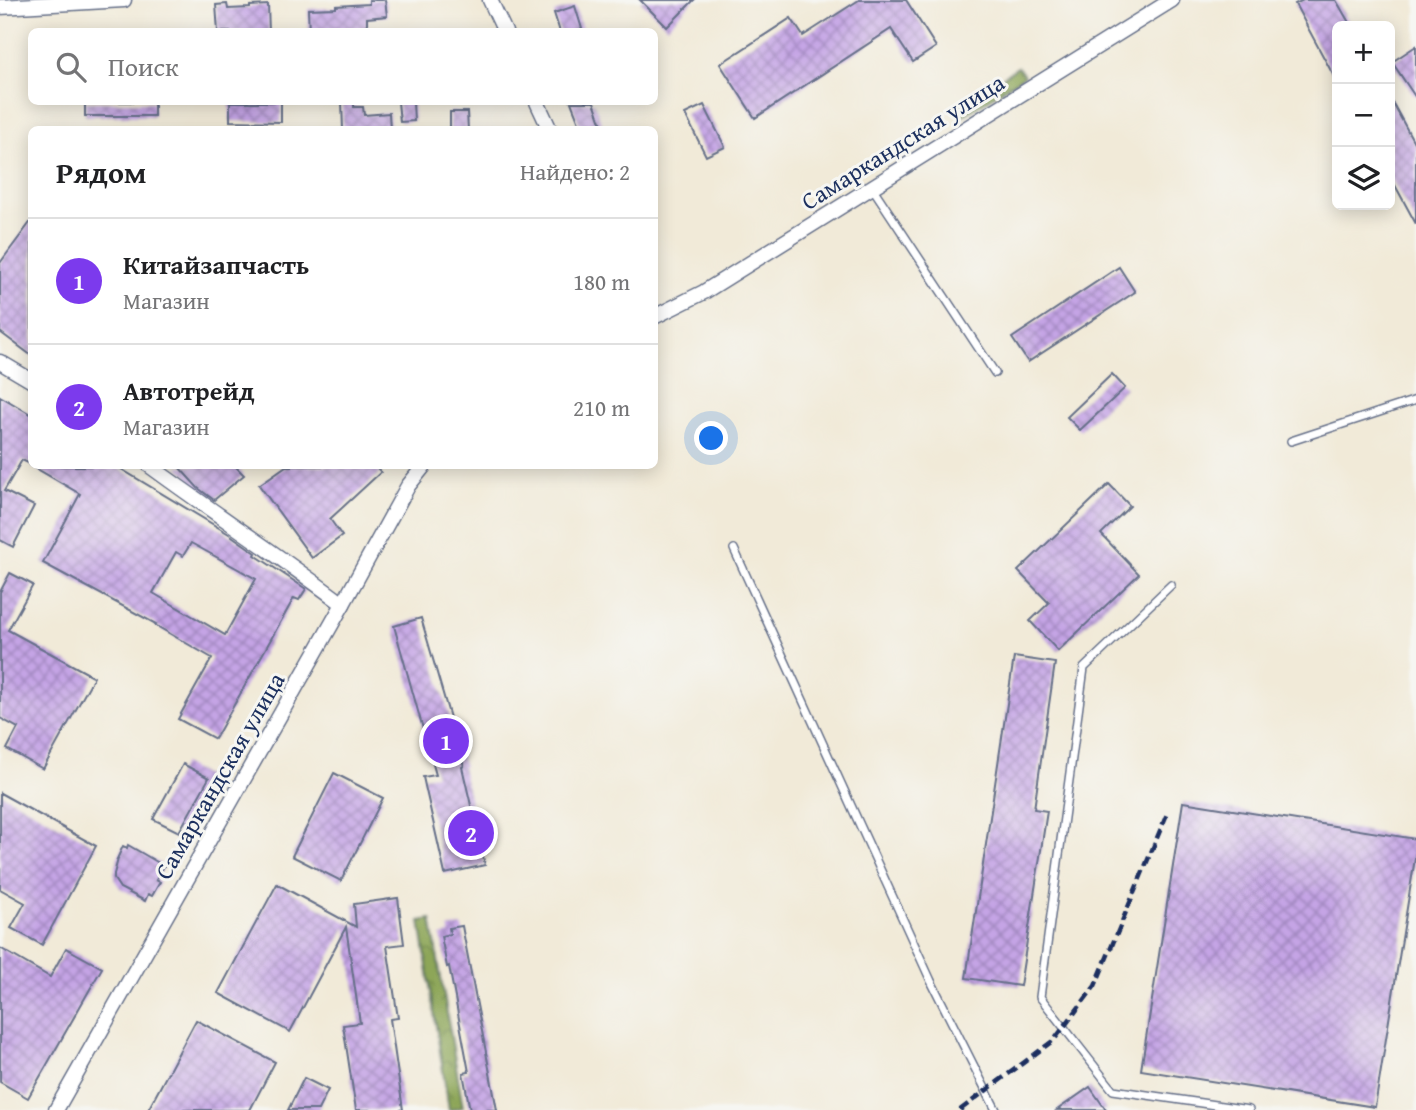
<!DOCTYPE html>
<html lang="ru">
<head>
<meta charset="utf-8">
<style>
	:root { --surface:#fff; --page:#f2f2f2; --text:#202124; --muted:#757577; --line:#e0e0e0; --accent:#7c3aed }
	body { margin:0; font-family:"Gentium Book Plus",serif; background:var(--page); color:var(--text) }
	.controls { position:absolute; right:21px; top:21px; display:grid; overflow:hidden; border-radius:10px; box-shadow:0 4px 18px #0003 }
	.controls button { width:63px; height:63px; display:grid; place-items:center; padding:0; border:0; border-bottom:2px solid var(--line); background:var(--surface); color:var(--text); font:35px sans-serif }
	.you { position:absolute; left:712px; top:439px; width:24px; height:24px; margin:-18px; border:5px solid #fff; border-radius:50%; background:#1a73e8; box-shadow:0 0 0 10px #1a73e833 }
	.badge { display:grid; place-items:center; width:46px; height:46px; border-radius:50%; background:var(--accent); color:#fff; font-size:23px; font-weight:700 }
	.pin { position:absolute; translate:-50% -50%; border:4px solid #fff; box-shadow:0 2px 7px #0006 }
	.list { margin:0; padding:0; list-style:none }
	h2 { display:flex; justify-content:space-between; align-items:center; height:91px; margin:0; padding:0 28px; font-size:30px }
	h2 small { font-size:23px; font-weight:400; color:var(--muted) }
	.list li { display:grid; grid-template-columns:46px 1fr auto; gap:21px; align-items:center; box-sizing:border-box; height:126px; padding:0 28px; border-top:2px solid var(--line) }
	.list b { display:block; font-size:26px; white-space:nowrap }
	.list p { margin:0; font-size:23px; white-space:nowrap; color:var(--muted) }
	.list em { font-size:23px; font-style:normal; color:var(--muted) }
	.icon { flex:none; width:38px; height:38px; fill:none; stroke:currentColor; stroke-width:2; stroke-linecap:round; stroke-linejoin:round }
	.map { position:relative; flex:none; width:1416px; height:1110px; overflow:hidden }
	.search { position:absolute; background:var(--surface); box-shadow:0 4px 18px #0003; left:28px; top:28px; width:630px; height:77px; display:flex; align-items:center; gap:18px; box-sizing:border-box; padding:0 24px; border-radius:10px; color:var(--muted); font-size:26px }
	.panel { position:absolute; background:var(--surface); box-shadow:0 4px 18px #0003; left:28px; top:126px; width:630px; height:343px; border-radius:10px }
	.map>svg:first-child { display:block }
	.forest { fill:url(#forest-crowns); stroke:#546a5b; stroke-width:2 }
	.building { fill:url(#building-cross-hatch); fill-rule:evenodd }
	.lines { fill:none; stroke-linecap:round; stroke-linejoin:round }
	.service-casing { stroke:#667089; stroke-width:10 }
	.minor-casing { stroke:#667089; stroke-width:17 }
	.service { stroke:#fff; stroke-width:7 }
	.minor { stroke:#fff; stroke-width:14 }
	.rail { stroke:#1b2f5e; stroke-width:4.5; stroke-dasharray:10 5; stroke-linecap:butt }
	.labels { text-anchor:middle; stroke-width:6; stroke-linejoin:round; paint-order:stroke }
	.street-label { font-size:24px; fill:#1b2f5e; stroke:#f6f6f2 }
</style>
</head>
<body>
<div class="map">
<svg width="1416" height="1110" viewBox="0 0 1416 1110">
	<defs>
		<pattern id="forest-crowns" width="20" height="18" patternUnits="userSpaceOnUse" patternTransform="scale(1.75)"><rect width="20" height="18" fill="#8da658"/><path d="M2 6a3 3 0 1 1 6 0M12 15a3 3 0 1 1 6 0" fill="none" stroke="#72884c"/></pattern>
		<pattern id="building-cross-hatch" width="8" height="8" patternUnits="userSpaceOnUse" patternTransform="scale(1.75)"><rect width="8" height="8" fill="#c5a4e5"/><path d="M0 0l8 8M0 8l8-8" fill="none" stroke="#9f86bd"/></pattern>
	</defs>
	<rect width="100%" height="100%" fill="#f6f6f2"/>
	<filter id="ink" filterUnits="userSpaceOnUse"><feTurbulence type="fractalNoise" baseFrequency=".0143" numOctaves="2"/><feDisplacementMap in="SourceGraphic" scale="14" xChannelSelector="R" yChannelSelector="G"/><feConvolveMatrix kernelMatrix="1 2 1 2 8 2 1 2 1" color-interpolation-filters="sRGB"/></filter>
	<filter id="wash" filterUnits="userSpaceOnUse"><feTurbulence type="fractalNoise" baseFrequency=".00686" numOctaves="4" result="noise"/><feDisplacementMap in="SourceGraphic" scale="28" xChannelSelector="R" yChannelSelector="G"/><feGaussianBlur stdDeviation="1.57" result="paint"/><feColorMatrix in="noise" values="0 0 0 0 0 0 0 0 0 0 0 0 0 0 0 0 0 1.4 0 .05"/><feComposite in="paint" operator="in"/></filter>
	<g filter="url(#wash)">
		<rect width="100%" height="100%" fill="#f1ead8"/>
		<g class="forest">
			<polygon points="1018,67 1024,76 963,116 957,107"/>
			<polygon points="431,919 463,1107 449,1110 420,921"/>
		</g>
		<g id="blocks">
			<g class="building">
				<polygon points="369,0 385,0 387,16 367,18 367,28 352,28 352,32 309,32 308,9 336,8 336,6 369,4"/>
				<polygon points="640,0 694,0 667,27"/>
				<polygon points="859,0 906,0 936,47 913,62 891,29 755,118 720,64 791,18 803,36"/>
				<polygon points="1303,0 1336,0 1351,26 1337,26 1337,82 1295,4"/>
				<polygon points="227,4 228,9 250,8 250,6 268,5 269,32 218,32 216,5"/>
				<polygon points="575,6 582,29 574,32 560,32 554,13"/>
				<polygon points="1416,46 1416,98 1392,62"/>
				<polygon points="1390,98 1416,146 1416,224 1390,176"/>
				<rect x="85" y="102" width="69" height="14"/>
				<polygon points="230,102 281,102 281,122 230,121"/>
				<polygon points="342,102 354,102 354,107 363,107 364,115 389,113 390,130 343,130"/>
				<polygon points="398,102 413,102 414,121 400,122"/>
				<polygon points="571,102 594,102 604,130 582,130"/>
				<polygon points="704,105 725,147 706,156 685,114"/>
				<polygon points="450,112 467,112 468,130 450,130"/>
				<polygon points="32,220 32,356 0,332 0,263"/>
				<polygon points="1119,267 1135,292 1028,362 1012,338"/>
				<polygon points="1112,374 1125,388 1080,430 1067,417"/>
				<polygon points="0,396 32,415 32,465 22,460 4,491 34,506 13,547 0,540"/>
				<path d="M32 466H116L229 534 256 553 255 555 306 589 299 600 294 598 215 739 178 719 212 658 155 625 156 624 43 563 80 494ZM191 543 256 579 225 635 153 593 176 552 183 556Z"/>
				<polygon points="178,466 235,466 244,475 214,500 198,488"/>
				<polygon points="286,466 375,466 381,472 330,519 342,536 312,558 259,485"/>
				<polygon points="1109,484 1130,506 1101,534 1139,574 1058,651 1030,621 1049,603 1018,571"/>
				<polygon points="10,573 33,585 8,630 94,677 43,769 7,749 18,728 0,718 0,592"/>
				<polygon points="421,618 464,766 462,767 485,865 445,874 423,777 436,775 394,626"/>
				<polygon points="1014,657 1055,663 1034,809 1047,811 1020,986 966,978"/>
				<polygon points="183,764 209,778 179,832 153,819"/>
				<polygon points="334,773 383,798 341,881 292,856"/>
				<polygon points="0,793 96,846 42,945 11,928 25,903 0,889"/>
				<polygon points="1183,802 1416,839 1416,852 1375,1107 1141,1070"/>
				<polygon points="128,845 164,866 156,880 160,882 152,896 148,894 145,901 120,888 114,879 114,874 118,859 117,859 123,846 127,848"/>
				<polygon points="277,884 356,927 354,904 398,898 404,944 387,946 398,1018 390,1019 403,1110 356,1110 343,1025 360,1023 346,927 290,1032 218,993"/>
				<polygon points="462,926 497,1110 470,1110 463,1073 469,1072 449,966 447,967 441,936 450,934 449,928"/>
				<polygon points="0,948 50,977 66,948 102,968 28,1098 0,1082"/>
				<polygon points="196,1020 275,1062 250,1110 148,1110"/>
				<polygon points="304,1078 328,1090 318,1110 288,1110"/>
				<polygon points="1090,1087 1106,1110 1057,1110"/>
			</g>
		</g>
	</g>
	<g filter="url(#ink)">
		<use href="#blocks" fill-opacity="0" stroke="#667089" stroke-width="2"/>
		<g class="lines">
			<defs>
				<g id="service">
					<polyline points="872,187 995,373"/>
					<polyline points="1291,441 1416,400"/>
					<polyline points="734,549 931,981 996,1110"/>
					<polyline points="1171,585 1084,668 1040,997 1113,1090 1249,1110"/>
				</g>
				<g id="minor">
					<polyline points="490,0 505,32"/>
					<polyline points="0,7 124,0"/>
					<polyline points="537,102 550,130"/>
					<polyline points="654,317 704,292 1172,0"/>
					<polyline points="0,362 32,381"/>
					<path d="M150 466C214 513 280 556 343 604"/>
					<polyline points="56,1110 343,604 408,486 424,466"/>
				</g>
			</defs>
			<use href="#service" class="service-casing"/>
			<use href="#minor" class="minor-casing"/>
			<use href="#service" class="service"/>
			<use href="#minor" class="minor"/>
			<polyline class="rail" points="960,1110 1054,1040 1095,986 1167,814"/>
		</g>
	</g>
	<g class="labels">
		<g class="street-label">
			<text transform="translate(903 142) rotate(-32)" y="8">Самаркандская улица</text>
			<text transform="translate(220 776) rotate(-60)" y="8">Самаркандская улица</text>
		</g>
	</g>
</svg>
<div class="controls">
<button>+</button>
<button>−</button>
<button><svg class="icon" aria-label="layers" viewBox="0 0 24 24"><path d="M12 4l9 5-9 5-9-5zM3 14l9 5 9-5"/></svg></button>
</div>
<div class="you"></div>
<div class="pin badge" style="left:446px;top:741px">1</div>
<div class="pin badge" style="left:471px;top:833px">2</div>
<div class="search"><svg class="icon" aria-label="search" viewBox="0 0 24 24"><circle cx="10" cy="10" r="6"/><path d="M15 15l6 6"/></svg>Поиск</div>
<section class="panel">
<h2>Рядом<small>Найдено: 2</small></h2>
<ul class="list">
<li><span class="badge">1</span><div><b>Китайзапчасть</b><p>Магазин</p></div><em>180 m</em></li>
<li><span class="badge">2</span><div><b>Автотрейд</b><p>Магазин</p></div><em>210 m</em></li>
</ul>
</section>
</div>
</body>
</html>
